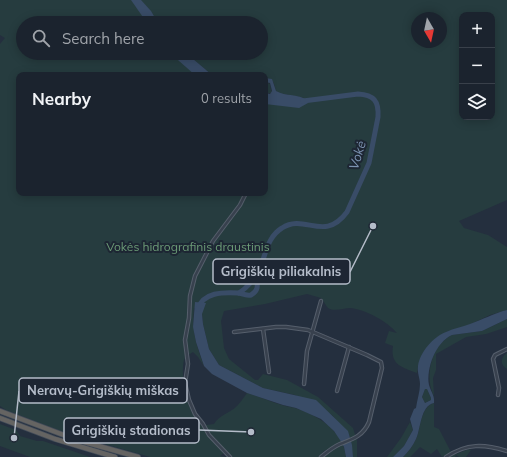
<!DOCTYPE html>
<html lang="en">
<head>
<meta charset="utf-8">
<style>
	:root { --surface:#1b232e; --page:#282f3a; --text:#f1f3f6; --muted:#a0a4aa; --line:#39404a }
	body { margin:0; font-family:Mulish,sans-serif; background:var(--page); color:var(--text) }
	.controls { position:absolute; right:12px; top:12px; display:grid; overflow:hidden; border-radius:8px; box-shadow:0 2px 10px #0003 }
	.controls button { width:36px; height:36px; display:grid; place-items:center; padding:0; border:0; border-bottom:1px solid var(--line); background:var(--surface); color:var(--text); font:20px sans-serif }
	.compass { position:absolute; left:411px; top:12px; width:36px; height:36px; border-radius:50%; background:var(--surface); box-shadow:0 2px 10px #0003; rotate:171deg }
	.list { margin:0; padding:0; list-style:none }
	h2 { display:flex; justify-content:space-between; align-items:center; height:52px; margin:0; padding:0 16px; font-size:17px }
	h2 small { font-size:13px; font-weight:400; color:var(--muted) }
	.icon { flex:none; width:22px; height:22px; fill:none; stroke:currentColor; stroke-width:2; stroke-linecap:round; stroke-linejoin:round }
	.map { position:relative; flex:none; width:507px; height:457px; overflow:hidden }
	.search { position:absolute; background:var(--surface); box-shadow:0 2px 10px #0003; left:16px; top:16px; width:252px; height:44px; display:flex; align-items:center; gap:10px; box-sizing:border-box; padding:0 14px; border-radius:22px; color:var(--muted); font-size:15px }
	.panel { position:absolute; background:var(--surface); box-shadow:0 2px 10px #0003; left:16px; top:72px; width:252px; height:124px; border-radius:8px }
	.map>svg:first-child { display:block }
	.green { fill:#263c3f; fill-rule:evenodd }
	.water { fill:#394c67; fill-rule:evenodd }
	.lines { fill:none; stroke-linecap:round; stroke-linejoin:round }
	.river { stroke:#394c67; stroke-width:5 }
	.minor-casing { stroke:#565f6c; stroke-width:4.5 }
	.trunk-casing { stroke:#434c59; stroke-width:6 }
	.minor { stroke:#38414e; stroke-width:2.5 }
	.trunk { stroke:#656462; stroke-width:4.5 }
	.labels { text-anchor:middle; stroke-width:4; stroke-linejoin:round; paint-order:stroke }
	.park-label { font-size:12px; fill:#6b9a76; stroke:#1d2633 }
	.water-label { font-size:13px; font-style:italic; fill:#7c92b1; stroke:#1d2633 }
	.leader { fill:none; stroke:#b4bcc9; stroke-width:1.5 }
	.callout-dot { fill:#b4bcc9; stroke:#1d2633; stroke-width:1.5 }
	.callout { fill:#1d2633; stroke:#b4bcc9; stroke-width:1.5 }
	.callout-label { font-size:13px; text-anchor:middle; font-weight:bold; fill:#b4bcc9 }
</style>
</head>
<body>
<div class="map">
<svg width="507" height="457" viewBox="0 0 507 457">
	<rect width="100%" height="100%" fill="#242f3e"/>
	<g class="green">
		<path d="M0 0H507V200L459 221 464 228 488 235 507 247V310L490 315 469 325 446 332 418 366 417 373C402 367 390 365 393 346L385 343 389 331 397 333C388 322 365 309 350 308 344 308 334 312 328 308 326 306 324 301 321 298L307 294 265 304 224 311 221 321 224 348 229 359 255 380H258L263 374 287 380 318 397 353 428 357 441V457H353L350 437 332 415 295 395 263 388 219 365 209 349 203 324 202 314 194 308C192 332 196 344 204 366L198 357 193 352C190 354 185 357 184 360 180 374 187 417 202 424 206 426 210 424 214 424 219 415 230 413 237 406 241 402 244 397 247 393 259 396 270 402 282 405 288 407 293 407 298 409 319 416 344 432 346 457H323L338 447 337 444 324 451 319 457H232L225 452 220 456 226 457H150L66 433 6 410 0 406V44L5 38 0 35ZM462 15H492V117H462ZM417 18H441V42H417ZM23 23H261V53H186L212 75H265V78C274 78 274 84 276 91L279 93 304 98 265 100V193H19V75H200L184 53H23Z"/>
		<polygon points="265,82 270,84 272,93 265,93"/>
		<path d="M507 319V327L486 334 466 337 436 354V370L433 378 434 396C424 377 431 345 452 335L482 331Z"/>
		<path d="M507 353V369C500 365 500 358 507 353Z"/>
		<polygon points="425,389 427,389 431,398 431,400 425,403 422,397"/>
		<path d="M434 399V427L439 429 451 452 442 457 437 449 431 454 420 447 410 457H403C408 452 413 446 416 439 421 429 420 407 434 403Z"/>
		<polygon points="410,422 413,430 404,446 393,457 387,457 401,438"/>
		<polygon points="0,424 16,430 20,436 37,441 43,441 90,457 30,457 0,446"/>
		<polygon points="469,449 471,450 466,457 459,457 456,455 455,457 449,457"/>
	</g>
	<g class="water">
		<polygon points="131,0 141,0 151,11 158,23 147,23"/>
		<polygon points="170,53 186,53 212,75 195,75"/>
		<path d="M265 78 272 79 276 91C286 97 299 93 308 101V103L299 108 265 104V93L270 94 272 91 270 83 265 82Z"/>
		<polygon points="195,302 206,303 202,314 203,324 209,349 219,365 263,388 316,400 348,431 352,445 353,457 346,457 344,447 340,440 334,431 321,419 296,408 283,405 247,393 212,374 204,366 196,342 193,327"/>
		<path d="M507 310V319L482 331 452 335C436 342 426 368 429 385 431 392 435 396 434 403 420 406 421 429 416 439 413 446 408 452 403 457H393L404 446 413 430 410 419 414 409 416 408C417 400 420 392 420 384 420 378 417 373 418 366 420 352 433 337 446 332 454 328 462 327 470 324 482 320 494 313 507 310ZM425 389H427L431 398V400L425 403 422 397Z"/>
	</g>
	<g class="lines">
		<g class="river">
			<path d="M239 293C248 287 254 280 259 270 266 255 267 237 282 228 305 213 324 243 347 212L369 163 378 117C379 101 374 95 358 94L303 101"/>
			<path d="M198 309C203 292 223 292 239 293 243 294 246 296 251 295 260 290 257 284 256 275"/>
		</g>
		<defs>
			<g id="minor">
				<polyline points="263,329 269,372"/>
				<path d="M234 332 276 327H286L308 330 367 355 381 362 382 368 369 422C363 436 353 439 340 444 333 447 327 452 321 457"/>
				<polyline points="304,384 307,351 321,301"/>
				<polyline points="337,391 349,347"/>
				<polyline points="498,395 499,388 493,359 495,355 507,349"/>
				<polyline points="230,457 209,435 203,424 195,414 189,400 185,383 188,364 185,340 189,318 190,296 195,276 213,241 240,205 246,193"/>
				<path d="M446 457C467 443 484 444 507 451"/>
			</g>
			<g id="trunk">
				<polyline points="0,411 77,440 138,457"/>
				<polyline points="0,418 55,439 115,457"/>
			</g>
		</defs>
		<use href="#minor" class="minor-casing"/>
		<use href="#trunk" class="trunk-casing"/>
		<use href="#minor" class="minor"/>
		<use href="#trunk" class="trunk"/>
	</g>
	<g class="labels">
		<g class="park-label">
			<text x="188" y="251">Vokės hidrografinis draustinis</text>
		</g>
		<g class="water-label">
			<text transform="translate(357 155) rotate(-73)" y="5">Vokė</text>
		</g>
	</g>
	<path class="leader" d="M373 226L350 272M14 438L19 391M251 432L199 430"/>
	<g class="callout-dot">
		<circle cx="373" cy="226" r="4"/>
		<circle cx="14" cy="438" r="4"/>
		<circle cx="251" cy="432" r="4"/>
	</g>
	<g class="callout">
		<rect x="213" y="259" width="137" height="25" rx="4"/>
		<rect x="19" y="378" width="168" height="25" rx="4"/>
		<rect x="64" y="418" width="135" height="25" rx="4"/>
	</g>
	<g class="callout-label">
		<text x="281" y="276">Grigiškių piliakalnis</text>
		<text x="103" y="395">Neravų-Grigiškių miškas</text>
		<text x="131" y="435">Grigiškių stadionas</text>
	</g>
</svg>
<div class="controls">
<button>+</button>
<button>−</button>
<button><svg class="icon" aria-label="layers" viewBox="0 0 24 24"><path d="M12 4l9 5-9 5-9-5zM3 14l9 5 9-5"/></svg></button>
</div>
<svg class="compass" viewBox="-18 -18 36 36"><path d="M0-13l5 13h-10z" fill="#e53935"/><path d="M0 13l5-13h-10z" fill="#a0a4aa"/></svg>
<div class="search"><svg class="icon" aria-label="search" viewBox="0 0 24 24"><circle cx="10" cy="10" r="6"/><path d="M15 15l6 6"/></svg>Search here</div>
<section class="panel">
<h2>Nearby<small>0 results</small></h2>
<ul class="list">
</ul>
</section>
</div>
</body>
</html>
